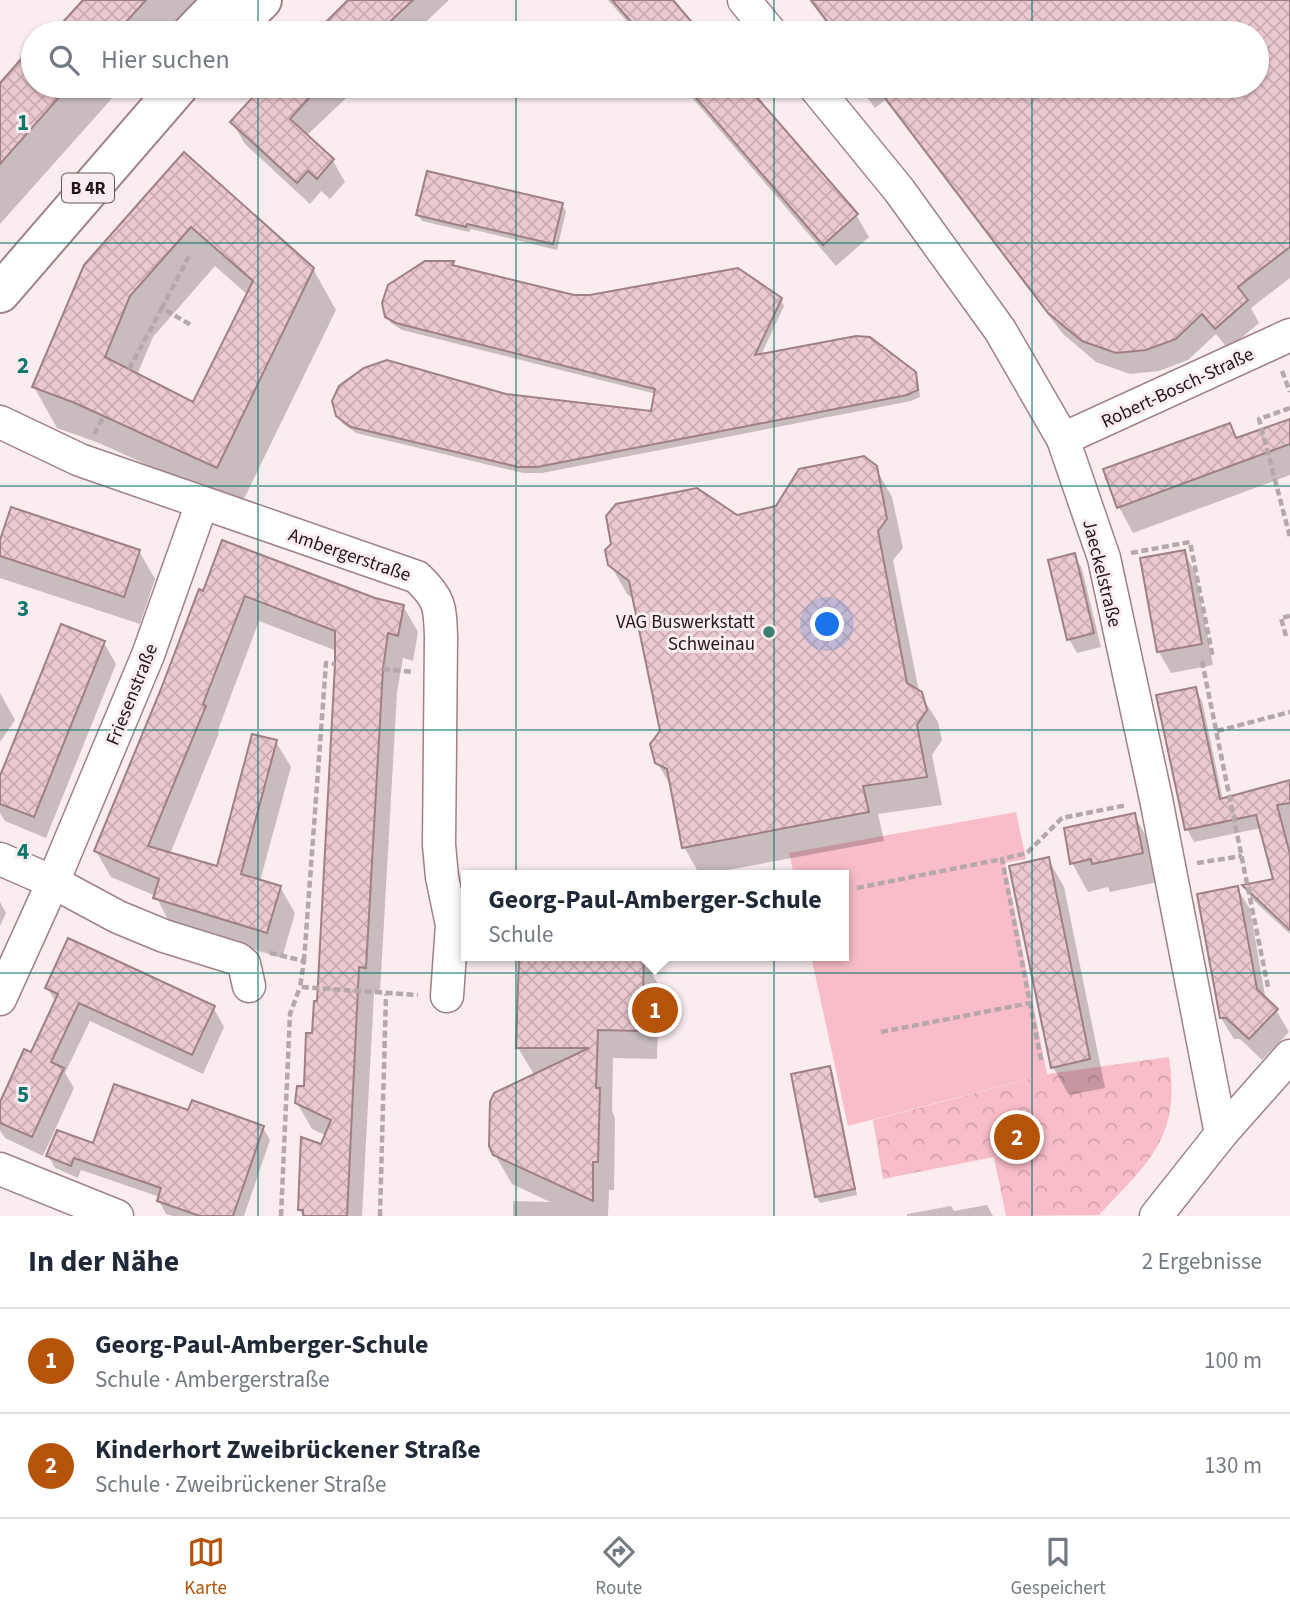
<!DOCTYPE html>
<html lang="de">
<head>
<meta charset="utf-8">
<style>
	:root { --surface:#fff; --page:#f2f2f3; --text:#1f2937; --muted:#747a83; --line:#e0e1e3; --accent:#b45309 }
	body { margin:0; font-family:"Source Sans 3",sans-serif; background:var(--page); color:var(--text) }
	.you { position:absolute; left:828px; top:625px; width:24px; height:24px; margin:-18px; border:5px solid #fff; border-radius:50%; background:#1a73e8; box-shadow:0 0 0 10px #1a73e833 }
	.badge { display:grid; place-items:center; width:46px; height:46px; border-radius:50%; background:var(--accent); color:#fff; font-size:23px; font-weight:700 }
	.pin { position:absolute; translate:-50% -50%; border:4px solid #fff; box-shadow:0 2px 7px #0006 }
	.popup { position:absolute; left:461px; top:870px; width:388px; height:91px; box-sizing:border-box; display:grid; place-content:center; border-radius:0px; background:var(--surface); filter:drop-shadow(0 2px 5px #0005); font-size:23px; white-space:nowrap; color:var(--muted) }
	.popup b { font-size:26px; color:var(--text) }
	.popup::after { content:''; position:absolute; left:50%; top:100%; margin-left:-14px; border:14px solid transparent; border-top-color:var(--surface) }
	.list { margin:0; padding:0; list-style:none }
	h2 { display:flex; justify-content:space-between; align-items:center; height:91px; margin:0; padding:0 28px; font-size:30px }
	h2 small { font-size:23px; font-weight:400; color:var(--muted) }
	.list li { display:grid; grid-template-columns:46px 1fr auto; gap:21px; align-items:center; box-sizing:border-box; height:105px; padding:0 28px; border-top:2px solid var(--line) }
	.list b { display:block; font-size:26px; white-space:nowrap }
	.list p { margin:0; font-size:23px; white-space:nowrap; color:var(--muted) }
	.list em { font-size:23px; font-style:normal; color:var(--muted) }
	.icon { flex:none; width:38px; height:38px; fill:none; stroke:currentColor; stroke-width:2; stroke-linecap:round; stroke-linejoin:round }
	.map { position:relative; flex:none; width:1290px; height:1216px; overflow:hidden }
	.search { position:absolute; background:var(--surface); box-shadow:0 2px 5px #0004; left:21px; right:21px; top:21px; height:77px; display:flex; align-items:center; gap:18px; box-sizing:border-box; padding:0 24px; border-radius:38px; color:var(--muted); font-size:26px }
	.sheet { height:301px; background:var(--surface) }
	nav { display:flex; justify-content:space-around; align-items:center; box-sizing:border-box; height:98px; border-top:2px solid var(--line); background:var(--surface); font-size:19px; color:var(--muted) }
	nav a { display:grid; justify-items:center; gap:4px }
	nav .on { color:var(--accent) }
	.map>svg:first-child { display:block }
	.green { fill:#f8bdc8 }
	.park { fill:url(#park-crowns) }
	.shadow { fill:#0003; fill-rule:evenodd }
	.building { fill:url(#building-cross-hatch); stroke:#9f8086; stroke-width:2; fill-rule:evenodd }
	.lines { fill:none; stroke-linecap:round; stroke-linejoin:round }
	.minor-casing { stroke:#a08187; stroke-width:35 }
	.primary-casing { stroke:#a08187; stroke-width:42 }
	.path { stroke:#b5a8aa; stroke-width:4.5; stroke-dasharray:7 3.5; stroke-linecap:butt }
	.minor { stroke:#fff; stroke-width:32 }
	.primary { stroke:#fff; stroke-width:38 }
	.grid { fill:none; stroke:#0f766e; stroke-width:2; stroke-opacity:0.55 }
	.poi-dot { fill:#3c8073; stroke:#faecef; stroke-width:2.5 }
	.labels { text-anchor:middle; stroke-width:6; stroke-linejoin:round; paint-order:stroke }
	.shield { fill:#faecef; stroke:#645759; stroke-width:2 }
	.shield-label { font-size:18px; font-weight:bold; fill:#231719 }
	.street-label { font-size:19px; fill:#231719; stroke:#faecef }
	.poi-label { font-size:19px; fill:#231719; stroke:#faecef; text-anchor:end }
	.grid-label { font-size:23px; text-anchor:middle; font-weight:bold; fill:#0f766e; stroke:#faecef; stroke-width:6; stroke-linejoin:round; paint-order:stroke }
</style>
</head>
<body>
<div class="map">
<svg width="1290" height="1216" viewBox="0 0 1290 1216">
	<defs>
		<pattern id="park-crowns" width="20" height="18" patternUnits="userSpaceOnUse" patternTransform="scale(1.75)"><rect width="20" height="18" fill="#f8bdc8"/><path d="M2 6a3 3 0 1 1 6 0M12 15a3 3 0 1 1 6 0" fill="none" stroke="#d4a2ab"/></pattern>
		<pattern id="building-cross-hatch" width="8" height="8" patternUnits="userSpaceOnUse" patternTransform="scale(1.75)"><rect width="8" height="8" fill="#ebc9d0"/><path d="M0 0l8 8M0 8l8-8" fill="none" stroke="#c9acb2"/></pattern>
	</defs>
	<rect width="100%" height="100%" fill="#faecef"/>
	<polygon class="green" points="1016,812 1026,859 1005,863 1047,1074 848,1126 811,956 844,956 844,875 794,875 789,853"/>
	<path class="park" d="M1169 1057C1181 1137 1150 1161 1099 1215L1006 1216 994 1157 883 1179 873 1120 1047 1074Z"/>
	<g class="shadow">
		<polygon points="85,0 199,0 169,33 56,33"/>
		<polygon points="351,0 449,0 414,33 317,33"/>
		<polygon points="608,0 670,0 699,33 637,33"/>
		<polygon points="809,0 1290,0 1290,278 1251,308 1259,323 1228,349 1216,334 1188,360 1159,371 1130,374 1096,362 1063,334 885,100 875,108 859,86 1257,86 1257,33 834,33"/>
		<polygon points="33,59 33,86 123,86 0,224 0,85"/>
		<polygon points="266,86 359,86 306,136 333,161 345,182 330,199 321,191 310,204 245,144 232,122"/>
		<polygon points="682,86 744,86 856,215 869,237 836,266"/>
		<path d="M184 155 313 269 336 310 240 507 99 443 57 428 34 387ZM215 266 248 295 194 404 137 375 153 337Z"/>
		<polygon points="562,205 566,211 557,250 471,229 469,232 422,221 418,215"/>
		<polygon points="453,262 456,268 574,296 780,299 784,306 761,355 914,373 918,380 920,397 911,401 542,473 523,473 356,433 342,423 338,415 506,395 652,413 656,394 402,330 391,323 387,316"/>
		<polygon points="1290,421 1290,475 1133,533 1119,507 1229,425 1237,439"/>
		<polygon points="875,467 892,497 903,548 893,560 919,692 938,722 942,740 932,755 942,805 878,814 884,841 700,875 684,847 672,788 657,762 661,731 635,600 627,594 610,564 737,517 777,507"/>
		<polygon points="0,546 139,551 155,579 140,624 0,578"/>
		<polygon points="1184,552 1196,574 1213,665 1171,673 1159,652"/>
		<polygon points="1074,555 1082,569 1101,647 1077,653 1069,639"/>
		<polygon points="200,591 374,600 403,606 418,632 413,661 403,658 397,692 380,993 374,993 362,1216 303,1216 299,1209 327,1136 312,1129 297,1103 306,1088 318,1003 337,651 259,621 218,730 219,733 170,854 218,869 276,742 291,767 260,881 280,887 295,913 282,958 170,924 156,896 111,877 96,851"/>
		<polygon points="104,643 116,664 46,838 5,821 0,813 0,781"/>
		<polygon points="1195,689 1202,701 1223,800 1290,782 1290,934 1251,898 1245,886 1275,881 1261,828 1194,842 1187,829"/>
		<polygon points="0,693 15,720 0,742"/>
		<polygon points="1134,815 1150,843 1158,882 1110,892 1108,887 1088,892 1072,863"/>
		<polygon points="1048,859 1064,887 1105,1088 1069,1095 1053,1067"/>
		<polygon points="1237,888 1250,909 1266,1001 1276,1010 1289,1032 1262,1060 1240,1039 1234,1039 1221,1018"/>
		<polygon points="0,902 6,913 0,926"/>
		<polygon points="521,956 643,958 659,986 657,1059 613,1058 612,1111 615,1118 614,1190 609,1190 608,1216 513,1216 513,1201 550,1202 512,1184 495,1155 535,1076 518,1048"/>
		<polygon points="47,987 213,1007 224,1027 203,1074 90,1021 65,1073 74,1088 43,1156 5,1138 0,1130 0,1106 31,1055 56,1003"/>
		<polygon points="830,1068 833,1074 857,1195 820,1203 816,1196"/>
		<polygon points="263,1128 270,1140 244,1216 173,1216 166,1214 159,1201 160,1197 81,1170 78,1178 55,1168 48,1155 94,1145"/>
		<polygon points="987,1205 993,1216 907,1216 907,1214 951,1206 954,1211"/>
	</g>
	<g class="building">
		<polygon points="83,0 146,0 116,33 53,33"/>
		<polygon points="348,0 413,0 378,33 315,33"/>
		<polygon points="612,0 673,0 701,33 641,33"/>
		<polygon points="811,0 1290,0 1290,247 1238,287 1248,300 1215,329 1202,314 1176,339 1146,350 1116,353 1082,341 1048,313 876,86 1257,86 1257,33 836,33"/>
		<polygon points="22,58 33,68 33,86 69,86 0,164 0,83"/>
		<polygon points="263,86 320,86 290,119 334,159 317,179 308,171 297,183 230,122"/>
		<polygon points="686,86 747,86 858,214 823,245"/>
		<path d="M184 152 314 268 217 468 75 403 32 387 84 265ZM191 227 253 281 193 402 105 357 130 296Z"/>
		<polygon points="427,171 563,203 553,244 467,224 466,227 416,215"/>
		<polygon points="425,261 454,261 452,265 574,295 590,295 738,268 782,298 755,355 856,336 870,337 916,372 918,390 907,395 537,467 518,467 351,427 336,416 332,401 339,386 364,368 387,360 506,394 651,411 655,389 396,323 385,317 382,303 388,285"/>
		<polygon points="1290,419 1290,444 1117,508 1103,469 1230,423 1236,438"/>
		<polygon points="864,456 877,466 887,519 878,531 907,683 922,692 927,710 917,725 927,777 863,786 869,812 682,848 667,769 655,763 650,744 660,731 629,581 608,565 605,550 611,544 606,516 616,504 697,488 737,515 776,506 799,469"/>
		<polygon points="11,507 140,550 124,597 0,556 0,540"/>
		<polygon points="222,540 375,598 404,605 398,636 388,633 383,669 366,968 359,967 347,1216 303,1216 303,1210 298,1210 301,1137 321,1144 331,1120 295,1103 297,1086 304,1086 306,1033 312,1033 314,1001 317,1001 335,664 335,631 245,596 203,704 206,706 148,846 217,866 252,734 277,740 241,874 281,886 267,933 153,898 159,879 94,851 161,689 199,589 203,591"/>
		<polygon points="1185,550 1202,644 1157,652 1140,558"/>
		<polygon points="1075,553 1094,633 1067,640 1048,560"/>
		<polygon points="61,624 105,641 34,817 0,804 0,776"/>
		<polygon points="1196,687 1220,799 1290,780 1290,803 1277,805 1290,854 1290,930 1242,885 1273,879 1256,815 1185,830 1156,695"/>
		<polygon points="1135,813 1143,853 1092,864 1091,859 1070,864 1064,828"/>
		<polygon points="1049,857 1090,1059 1051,1068 1009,866"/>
		<polygon points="1238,886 1257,989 1278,1009 1249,1039 1226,1018 1220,1018 1197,894"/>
		<polygon points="68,938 215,1006 192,1055 79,1003 51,1062 64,1068 32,1137 0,1123 0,1102 24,1049 31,1052 58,994 45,988"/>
		<polygon points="519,956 644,956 642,1031 598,1030 596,1088 600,1088 598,1162 593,1162 593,1201 493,1155 489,1146 490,1102 494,1093 589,1048 516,1048"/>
		<polygon points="830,1066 855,1189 815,1197 791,1074"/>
		<polygon points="114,1084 188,1110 192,1100 264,1126 233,1216 200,1216 157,1201 161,1188 74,1158 71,1166 46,1156 57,1130 93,1143"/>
	</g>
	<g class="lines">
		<defs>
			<g id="minor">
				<polyline points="744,0 771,33"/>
				<polyline points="814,86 899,190 1000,330 1063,439 1104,558 1156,799 1221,1134"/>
				<path d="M0 422 80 460 417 577C440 599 440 606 441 637L439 845 442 877 452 925 447 996"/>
				<polyline points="1063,439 1290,335"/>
				<polyline points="0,859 53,882 118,917 164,936 238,959 244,964 249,986"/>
				<polyline points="0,999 53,882 148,655 202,503"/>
				<polyline points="0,1169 117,1216"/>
				<polyline points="1156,1216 1221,1134 1290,1056"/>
			</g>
			<g id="primary">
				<polyline points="192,33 224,0"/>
				<polyline points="229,33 262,0"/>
				<polyline points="0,293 179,86"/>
			</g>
		</defs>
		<use href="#minor" class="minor-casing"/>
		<use href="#primary" class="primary-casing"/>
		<g class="path">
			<polyline points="189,256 162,308 191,325"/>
			<polyline points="129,369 162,308"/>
			<polyline points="1282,371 1290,392"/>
			<polyline points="1290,408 1259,419 1290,537"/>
			<polyline points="94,434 104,416"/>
			<polyline points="1131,553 1190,542 1213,658"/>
			<polyline points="1286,636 1281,618 1290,616"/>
			<polyline points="1202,661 1268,987"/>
			<polyline points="383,669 413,672"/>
			<polyline points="1217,731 1290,712"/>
			<polyline points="1197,863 1242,856"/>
			<polyline points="857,888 1002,859"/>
			<polyline points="270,953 304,961 300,987 418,995"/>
			<polyline points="304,961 326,663 335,664"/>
			<polyline points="881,1032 1030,1003"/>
			<polyline points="1041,1060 1002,859 1027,853 1062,818 1127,805"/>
			<polyline points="281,1216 290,1014 300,987"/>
			<polyline points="380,1216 386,994"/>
		</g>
		<use href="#minor" class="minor"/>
		<use href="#primary" class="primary"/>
	</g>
	<path class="grid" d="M258 0V33M516 0V33M774 0V33M1032 0V33M258 86V1216M516 86V1216M774 86V1216M1032 86V1216M0 243H1290M0 486H1290M0 730H1290M0 973H1290"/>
	<circle class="poi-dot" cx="769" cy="632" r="7"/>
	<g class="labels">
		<rect class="shield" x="62" y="173.5" width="52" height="29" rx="5"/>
		<g class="shield-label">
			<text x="88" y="194">B 4R</text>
		</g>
		<g class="street-label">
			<text transform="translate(1177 387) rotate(-25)" y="7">Robert-Bosch-Straße</text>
			<text transform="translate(350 554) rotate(19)" y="7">Ambergerstraße</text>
			<text transform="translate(1103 573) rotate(76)" y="7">Jaeckelstraße</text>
			<text transform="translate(131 694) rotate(-68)" y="7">Friesenstraße</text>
		</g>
		<g class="poi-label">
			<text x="755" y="628">VAG Buswerkstatt<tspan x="755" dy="22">Schweinau</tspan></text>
		</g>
	</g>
	<g class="grid-label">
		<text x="23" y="130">1</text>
		<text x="23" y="373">2</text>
		<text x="23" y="616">3</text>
		<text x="23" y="859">4</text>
		<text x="23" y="1102">5</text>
	</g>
</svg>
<div class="you"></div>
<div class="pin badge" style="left:655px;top:1010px">1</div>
<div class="popup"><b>Georg-Paul-Amberger-Schule</b>Schule</div>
<div class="pin badge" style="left:1017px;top:1137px">2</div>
<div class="search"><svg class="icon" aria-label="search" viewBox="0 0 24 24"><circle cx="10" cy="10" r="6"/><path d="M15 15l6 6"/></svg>Hier suchen</div>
</div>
<section class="sheet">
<h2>In der Nähe<small>2 Ergebnisse</small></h2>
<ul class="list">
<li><span class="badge">1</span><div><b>Georg-Paul-Amberger-Schule</b><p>Schule · Ambergerstraße</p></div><em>100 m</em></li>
<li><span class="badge">2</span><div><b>Kinderhort Zweibrückener Straße</b><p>Schule · Zweibrückener Straße</p></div><em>130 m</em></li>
</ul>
</section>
<nav>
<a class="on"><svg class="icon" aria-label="map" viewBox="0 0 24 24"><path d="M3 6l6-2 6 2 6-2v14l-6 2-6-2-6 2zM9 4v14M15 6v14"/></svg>Karte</a>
<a><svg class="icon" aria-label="directions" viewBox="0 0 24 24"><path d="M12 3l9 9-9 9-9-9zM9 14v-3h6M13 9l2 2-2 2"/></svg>Route</a>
<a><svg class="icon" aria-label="saved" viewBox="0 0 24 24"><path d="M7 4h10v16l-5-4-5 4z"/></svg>Gespeichert</a>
</nav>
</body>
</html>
